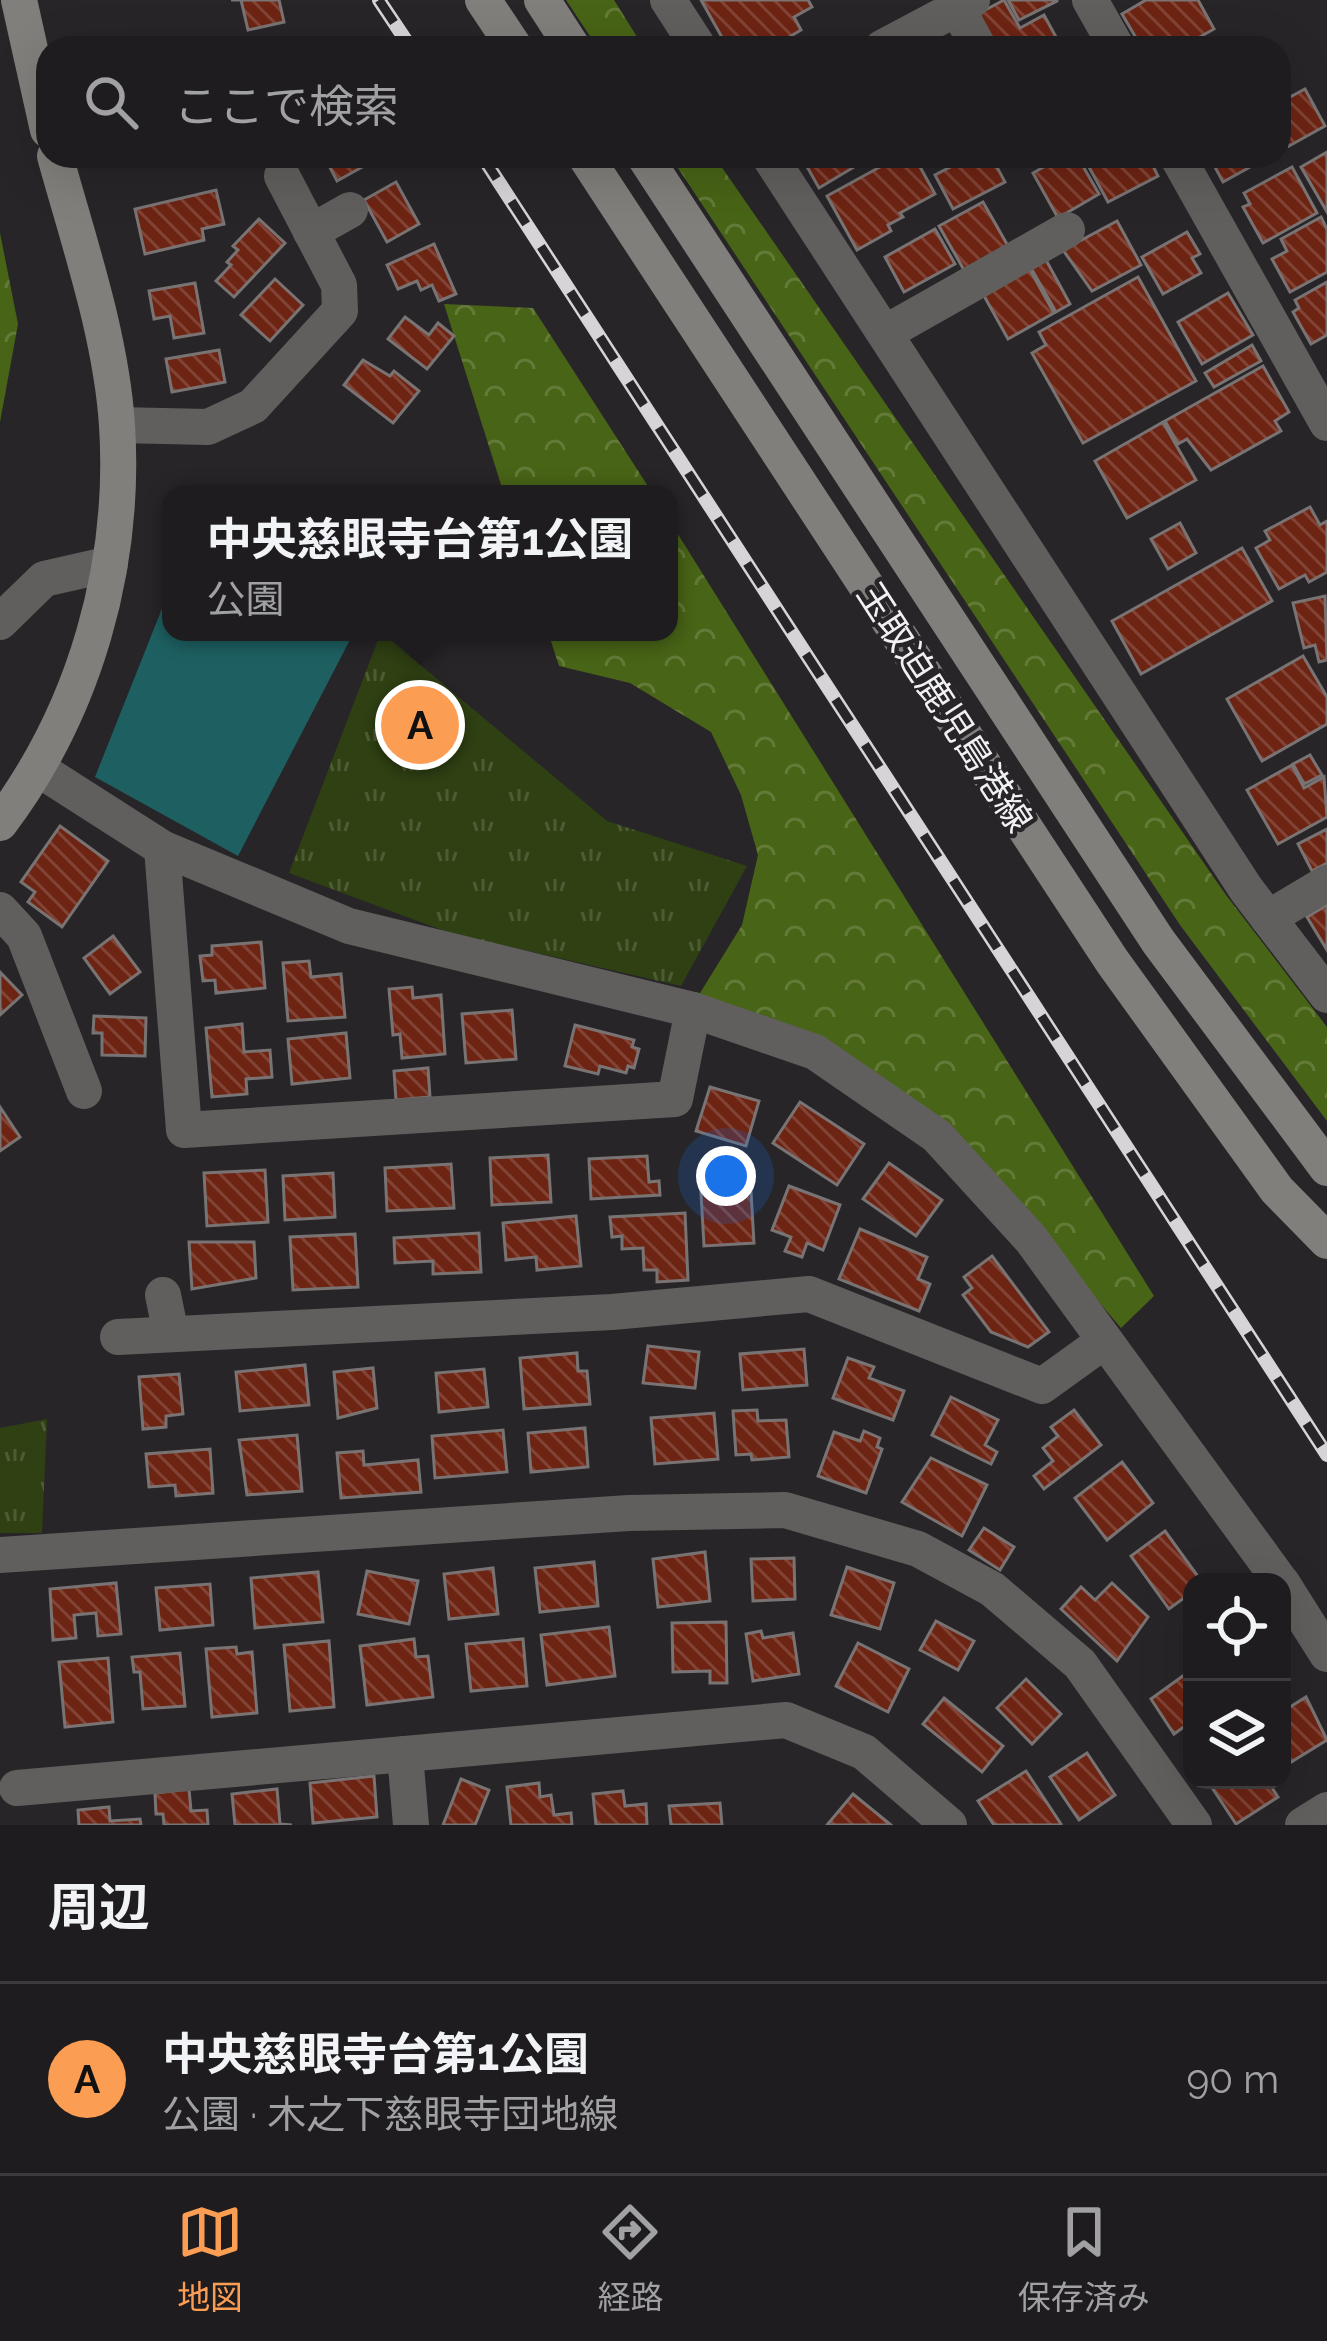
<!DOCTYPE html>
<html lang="ja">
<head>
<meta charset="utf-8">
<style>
	:root { --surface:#1e1c1e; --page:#2b292b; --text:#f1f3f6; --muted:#a1a1a4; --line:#3c3a3c; --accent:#fc9d54 }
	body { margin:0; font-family:Raleway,"Noto Sans JP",sans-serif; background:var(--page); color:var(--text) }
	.controls { position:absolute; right:36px; bottom:36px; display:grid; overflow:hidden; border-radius:24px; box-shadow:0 12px 48px #0002 }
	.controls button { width:108px; height:108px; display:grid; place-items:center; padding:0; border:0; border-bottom:3px solid var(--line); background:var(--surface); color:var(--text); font:60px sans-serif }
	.you { position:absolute; left:726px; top:1176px; width:42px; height:42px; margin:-30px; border:9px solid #fff; border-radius:50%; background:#1a73e8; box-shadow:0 0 0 18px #1a73e833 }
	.badge { display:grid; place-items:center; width:78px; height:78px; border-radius:50%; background:var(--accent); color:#111; font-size:39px; font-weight:700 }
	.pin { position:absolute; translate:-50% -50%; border:6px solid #fff; box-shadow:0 3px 12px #0006 }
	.popup { position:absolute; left:162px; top:485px; width:516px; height:156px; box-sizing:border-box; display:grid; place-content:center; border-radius:24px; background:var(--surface); filter:drop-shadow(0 3px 9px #0005); font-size:39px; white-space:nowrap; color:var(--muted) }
	.popup b { font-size:45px; color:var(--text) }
	.popup::after { content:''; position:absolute; left:50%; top:100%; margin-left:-24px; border:24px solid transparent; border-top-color:var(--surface) }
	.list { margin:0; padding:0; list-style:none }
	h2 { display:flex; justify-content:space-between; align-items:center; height:156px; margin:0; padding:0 48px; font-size:51px }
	h2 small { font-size:39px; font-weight:400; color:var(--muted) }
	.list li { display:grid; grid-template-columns:78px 1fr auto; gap:36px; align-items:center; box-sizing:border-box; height:192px; padding:0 48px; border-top:3px solid var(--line) }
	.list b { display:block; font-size:45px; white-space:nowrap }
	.list p { margin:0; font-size:39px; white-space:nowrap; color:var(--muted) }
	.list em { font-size:39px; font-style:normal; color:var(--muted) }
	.icon { flex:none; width:66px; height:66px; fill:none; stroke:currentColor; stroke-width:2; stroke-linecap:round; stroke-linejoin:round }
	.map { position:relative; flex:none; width:1327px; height:1825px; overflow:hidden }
	.search { position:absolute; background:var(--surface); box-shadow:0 12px 48px #0002; left:36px; right:36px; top:36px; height:132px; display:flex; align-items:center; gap:30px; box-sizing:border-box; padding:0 42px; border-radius:36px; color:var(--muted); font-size:45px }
	.sheet { height:348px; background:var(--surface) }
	nav { display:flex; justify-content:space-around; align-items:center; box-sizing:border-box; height:168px; border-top:3px solid var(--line); background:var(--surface); font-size:33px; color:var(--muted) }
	nav a { display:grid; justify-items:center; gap:6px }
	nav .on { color:var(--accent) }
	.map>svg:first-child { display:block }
	.forest { fill:url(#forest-crowns) }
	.park { fill:url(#park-tufts) }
	.water { fill:#1e6062 }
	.building { fill:url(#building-back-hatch); stroke:#797473; stroke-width:3 }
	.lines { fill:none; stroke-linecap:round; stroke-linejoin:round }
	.street { stroke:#605f5d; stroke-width:36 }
	.secondary { stroke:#807f7c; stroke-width:36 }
	.rail-casing { stroke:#d6d4d6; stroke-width:14 }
	.rail { stroke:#282528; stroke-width:9; stroke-dasharray:27; stroke-linecap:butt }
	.labels { text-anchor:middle; stroke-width:9; stroke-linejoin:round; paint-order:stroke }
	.street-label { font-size:36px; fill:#f1f0f2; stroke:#282528 }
</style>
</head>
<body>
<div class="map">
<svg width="1327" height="1825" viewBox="0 0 1327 1825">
	<defs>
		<pattern id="forest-crowns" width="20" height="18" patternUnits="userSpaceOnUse" patternTransform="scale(3)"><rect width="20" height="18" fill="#486416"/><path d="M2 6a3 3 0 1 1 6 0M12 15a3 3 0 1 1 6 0" fill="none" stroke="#637a38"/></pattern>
		<pattern id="park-tufts" width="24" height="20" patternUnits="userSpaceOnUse" patternTransform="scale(3)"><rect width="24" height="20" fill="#2f4013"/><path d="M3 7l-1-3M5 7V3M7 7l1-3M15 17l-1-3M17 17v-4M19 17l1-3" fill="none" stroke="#4e5c36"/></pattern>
		<pattern id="building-back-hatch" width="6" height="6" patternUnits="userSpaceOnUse" patternTransform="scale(3)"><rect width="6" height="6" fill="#6d2413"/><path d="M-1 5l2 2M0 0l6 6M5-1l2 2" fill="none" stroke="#824436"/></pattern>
	</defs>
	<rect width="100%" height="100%" fill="#282528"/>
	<g class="forest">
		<polygon points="566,0 614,0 644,48 598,48"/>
		<polygon points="670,156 714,156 1226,895 1327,1027 1327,1121 1180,925"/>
		<polygon points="0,233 18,324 0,422"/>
		<polygon points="444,304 533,308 653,494 504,494"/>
		<polygon points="669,520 1154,1296 1121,1328 955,1133 697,998 742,925 758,855 741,795 711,732 630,683 559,666 548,632 669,632"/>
	</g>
	<g class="park">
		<polygon points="381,632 607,821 747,866 681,986 450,933 289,873"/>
		<polygon points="47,1419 42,1533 0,1533 0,1428"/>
	</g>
	<polygon class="water" points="171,586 171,632 354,632 238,856 95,777"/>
	<g class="building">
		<polygon points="231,0 279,0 284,22 248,30 241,0"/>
		<polygon points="701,0 808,0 812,7 794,17 801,30 774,46 771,41 758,48 728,48"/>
		<polygon points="1004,0 1020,28 1044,15 1062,48 992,48 974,16"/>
		<polygon points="1008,0 1057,0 1057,1 1019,20"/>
		<polygon points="1146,0 1198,0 1214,29 1180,48 1142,48 1122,14"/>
		<polygon points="1305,89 1325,126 1289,146 1279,128 1279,103"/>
		<polygon points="1327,152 1327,212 1301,167"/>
		<polygon points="324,156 382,156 337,181"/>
		<polygon points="801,156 848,156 854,167 819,188"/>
		<polygon points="900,156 914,156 935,194 900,213 903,217 888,225 891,231 857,250 827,196"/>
		<polygon points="972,156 991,156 1005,182 953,209 935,175"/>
		<polygon points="1063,156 1077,156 1099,194 1058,218 1033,173"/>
		<polygon points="1083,156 1148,156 1158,176 1108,202"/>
		<polygon points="1209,156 1270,156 1223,182"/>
		<polygon points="1292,167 1317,213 1263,243 1243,207 1250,204 1244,193"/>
		<polygon points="396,182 419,224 387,242 364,200"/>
		<polygon points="216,190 224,224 202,229 204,240 145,254 135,209"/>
		<polygon points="983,202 1008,246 964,270 939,226"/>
		<polygon points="1321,217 1327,229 1327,272 1290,292 1272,259 1287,251 1281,239"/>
		<polygon points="259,219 285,243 234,297 216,281 231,265 227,262 238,250 233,246"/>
		<polygon points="1117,221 1141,265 1092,291 1063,250"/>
		<polygon points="935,229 955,264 904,292 885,257"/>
		<polygon points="1187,232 1200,254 1192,258 1201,273 1163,294 1142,257"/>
		<polygon points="434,244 456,294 439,301 432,285 421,290 417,281 398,289 387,265"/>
		<polygon points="1046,260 1070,304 1056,312 1031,268"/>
		<polygon points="1029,268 1054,313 1008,339 983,294"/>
		<polygon points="1138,277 1196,381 1083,443 1032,353 1046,345 1039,332"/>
		<polygon points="275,279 303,305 270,341 241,315"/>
		<polygon points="1327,282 1327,335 1311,344 1293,312 1299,308 1295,300"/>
		<polygon points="195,283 204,333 174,338 170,316 154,319 149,291"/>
		<polygon points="1228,293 1253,335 1202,364 1178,322"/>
		<polygon points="405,317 429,335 438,323 454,336 427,369 388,339"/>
		<polygon points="1252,345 1261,361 1214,387 1205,373"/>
		<polygon points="219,350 225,382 172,392 166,359"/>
		<polygon points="363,360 390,376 394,371 419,391 393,423 344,385"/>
		<polygon points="1263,366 1289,412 1275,421 1281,431 1211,470 1187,439 1178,444 1165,421"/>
		<polygon points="1163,422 1196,480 1127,518 1095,461"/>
		<polygon points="1310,507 1320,525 1327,521 1327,572 1309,582 1305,575 1279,589 1256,548 1270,540 1265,531"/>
		<polygon points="1180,523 1196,553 1168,569 1151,539"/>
		<polygon points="1242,548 1272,601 1141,674 1112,621"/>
		<polygon points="1325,596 1327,660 1319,662 1315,645 1304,648 1293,603"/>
		<polygon points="1303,656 1327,697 1327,724 1262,761 1227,699"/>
		<polygon points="1310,755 1322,775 1304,784 1293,764"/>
		<polygon points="1292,765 1304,788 1324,777 1327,817 1278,844 1247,790"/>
		<polygon points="60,826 108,861 62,927 28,902 35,892 21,882"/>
		<polygon points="1327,829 1327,863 1312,871 1298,844"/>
		<polygon points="1327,905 1327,950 1307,917"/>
		<polygon points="113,936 140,972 110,994 84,958"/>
		<polygon points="261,942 265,988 216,993 215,980 203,981 200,956 212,955 212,946"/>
		<polygon points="309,961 311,977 341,974 345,1017 288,1021 283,963"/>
		<polygon points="0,972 22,995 0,1015"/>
		<polygon points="412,987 413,998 441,995 445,1054 402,1058 400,1034 393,1035 389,989"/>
		<polygon points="512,1010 516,1059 466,1063 462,1014"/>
		<polygon points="94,1016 146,1018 145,1056 102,1055 102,1033 93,1033"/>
		<polygon points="242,1024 244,1052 270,1050 272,1077 246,1079 247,1094 212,1097 206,1028"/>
		<polygon points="575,1025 634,1040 632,1047 639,1049 634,1068 628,1066 626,1073 600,1066 598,1074 565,1066"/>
		<polygon points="346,1033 350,1078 292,1084 288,1039"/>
		<polygon points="428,1068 430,1097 396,1100 394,1071"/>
		<polygon points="710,1087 759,1101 746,1146 696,1131"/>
		<polygon points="800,1102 864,1144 837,1185 773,1143"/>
		<polygon points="0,1107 20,1137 0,1151"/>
		<polygon points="548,1155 551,1202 492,1205 490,1158"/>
		<polygon points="647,1156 649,1182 659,1181 660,1195 591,1199 589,1159"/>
		<polygon points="889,1163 942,1200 916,1236 863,1199"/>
		<polygon points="451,1164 454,1208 387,1211 385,1168"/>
		<polygon points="265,1170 268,1222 207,1226 204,1173"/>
		<polygon points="333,1173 335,1217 285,1220 283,1176"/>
		<polygon points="750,1174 754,1243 704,1246 700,1176"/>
		<polygon points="789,1186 840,1205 823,1250 807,1243 802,1257 785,1251 791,1237 772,1230"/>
		<polygon points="685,1213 688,1280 657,1282 657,1270 644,1270 643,1248 622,1249 622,1236 612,1237 610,1217"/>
		<polygon points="576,1216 581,1266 537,1270 536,1257 506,1260 503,1223"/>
		<polygon points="860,1229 927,1257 918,1279 930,1284 919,1311 839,1279"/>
		<polygon points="479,1233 481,1272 433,1274 433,1261 395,1263 394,1238"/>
		<polygon points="355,1234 358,1287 293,1290 290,1237"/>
		<polygon points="189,1242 254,1242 256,1278 192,1289"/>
		<polygon points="992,1256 1049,1332 1028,1347 991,1332 963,1295 972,1288 964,1277"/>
		<polygon points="648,1346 699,1352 695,1388 643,1383"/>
		<polygon points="804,1349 807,1385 743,1390 740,1354"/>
		<polygon points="577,1353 578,1371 587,1371 590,1404 524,1409 520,1358"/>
		<polygon points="848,1358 874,1367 869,1378 904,1391 893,1420 833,1398"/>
		<polygon points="305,1365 309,1405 240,1411 236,1372"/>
		<polygon points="373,1368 377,1408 338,1418 334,1372"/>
		<polygon points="484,1369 488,1407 439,1412 436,1373"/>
		<polygon points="179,1374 183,1414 166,1416 166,1427 143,1429 139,1377"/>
		<polygon points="951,1397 998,1420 985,1445 997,1452 991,1464 932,1435"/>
		<polygon points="757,1410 758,1421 786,1420 789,1457 752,1460 751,1454 736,1455 733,1411"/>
		<polygon points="1074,1410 1101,1445 1044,1489 1034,1476 1053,1461 1043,1448 1058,1436 1051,1427"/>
		<polygon points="714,1413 718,1459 655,1464 651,1418"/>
		<polygon points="585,1428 588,1467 531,1472 528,1433"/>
		<polygon points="503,1430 507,1472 435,1478 432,1436"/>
		<polygon points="864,1431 880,1438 877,1447 882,1449 866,1493 818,1476 834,1432 860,1441"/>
		<polygon points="297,1435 302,1491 247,1495 239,1440"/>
		<polygon points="210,1449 213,1493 176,1496 175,1485 149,1487 146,1454"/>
		<polygon points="363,1451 364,1465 418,1460 421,1492 341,1498 337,1453"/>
		<polygon points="931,1458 987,1485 962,1536 902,1502"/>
		<polygon points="1122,1462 1153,1503 1107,1540 1075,1498"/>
		<polygon points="984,1528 1014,1547 1000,1570 969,1550"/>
		<polygon points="1165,1531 1202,1582 1192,1582 1192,1592 1169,1609 1131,1556"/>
		<polygon points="705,1552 710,1601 658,1607 653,1559"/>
		<polygon points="794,1558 795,1599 753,1601 751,1559"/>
		<polygon points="594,1562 598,1606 540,1612 535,1568"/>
		<polygon points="847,1567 894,1583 880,1629 831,1615"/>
		<polygon points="493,1568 498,1614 449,1619 444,1574"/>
		<polygon points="367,1571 418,1581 409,1624 358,1614"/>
		<polygon points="318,1572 323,1622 255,1628 251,1578"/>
		<polygon points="116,1583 121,1634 98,1636 96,1613 74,1615 76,1638 53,1640 50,1589"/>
		<polygon points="1112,1583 1148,1617 1117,1661 1061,1609 1081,1587 1095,1600"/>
		<polygon points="210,1584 213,1625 160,1630 156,1588"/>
		<polygon points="936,1621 974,1641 958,1670 920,1650"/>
		<polygon points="726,1622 727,1683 710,1683 710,1671 673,1672 672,1623"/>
		<polygon points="609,1627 615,1676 547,1685 541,1635"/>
		<polygon points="761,1631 763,1638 793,1633 799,1674 753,1681 746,1634"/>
		<polygon points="414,1639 416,1657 428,1656 433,1697 367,1705 360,1646"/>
		<polygon points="523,1639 527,1686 471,1691 466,1644"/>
		<polygon points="329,1641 334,1707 290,1711 284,1645"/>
		<polygon points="858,1643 909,1669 888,1712 836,1686"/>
		<polygon points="236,1647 237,1654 252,1652 257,1713 212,1717 206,1649"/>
		<polygon points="180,1653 185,1706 143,1709 140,1672 134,1672 132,1657"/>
		<polygon points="108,1658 113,1722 65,1727 59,1662"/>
		<polygon points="1187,1673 1192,1721 1174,1734 1151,1699"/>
		<polygon points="1026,1679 1061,1714 1032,1744 997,1708"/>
		<polygon points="1306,1697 1327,1740 1283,1767 1282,1712"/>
		<polygon points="944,1698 1003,1746 982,1772 923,1724"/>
		<polygon points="1087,1753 1115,1795 1079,1820 1050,1777"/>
		<polygon points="1026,1771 1061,1824 1060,1825 994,1825 978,1801"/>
		<polygon points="374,1776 377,1817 313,1823 310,1783"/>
		<polygon points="461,1779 489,1790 475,1825 443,1825"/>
		<polygon points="1207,1780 1267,1780 1278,1797 1236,1824"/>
		<polygon points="539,1783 540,1797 551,1795 554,1815 571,1813 572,1825 511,1825 507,1787"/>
		<polygon points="189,1789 191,1811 207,1810 208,1825 164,1825 163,1814 156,1814 155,1793"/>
		<polygon points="277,1789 280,1824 292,1825 235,1825 232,1794"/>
		<polygon points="623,1791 625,1806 646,1804 647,1825 596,1825 593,1794"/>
		<polygon points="853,1794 891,1825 827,1825"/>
		<polygon points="720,1803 722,1825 671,1825 669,1806"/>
		<polygon points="109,1807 110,1821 140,1819 141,1825 79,1825 78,1810"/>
	</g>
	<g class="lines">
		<g class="street">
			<polyline points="668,0 699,48"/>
			<polyline points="1090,0 1117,48"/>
			<polyline points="957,8 979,48"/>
			<polyline points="882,48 972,0"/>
			<polyline points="769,156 1246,889 1327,995"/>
			<polyline points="1177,156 1327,423"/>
			<polyline points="311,232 350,210"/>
			<polyline points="885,333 1067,230"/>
			<polyline points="117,425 208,427 253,406 340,311 339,285 282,176"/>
			<polyline points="0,622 44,579 110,564"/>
			<polyline points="37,768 162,848 349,926 693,1010 815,1052 937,1136 1031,1239 1281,1582"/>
			<polyline points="162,848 184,1130 675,1099 693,1010"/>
			<polyline points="0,910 24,936 84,1091"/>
			<polyline points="1268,918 1327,883"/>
			<polyline points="163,1295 171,1334"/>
			<polyline points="118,1337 612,1312 809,1294 1042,1386 1103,1342"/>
			<polyline points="0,1555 629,1513 785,1510 918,1549 992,1589 1080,1664 1194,1825"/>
			<polyline points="1282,1583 1327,1654"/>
			<polyline points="17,1788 405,1754"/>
			<polyline points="411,1825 405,1754 786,1720 864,1752 949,1825"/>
			<polyline points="1303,1825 1327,1810"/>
		</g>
		<g class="secondary">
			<polyline points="19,0 48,130"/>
			<polyline points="483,0 515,48"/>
			<polyline points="542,0 573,48"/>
			<polyline points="585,156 1112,961 1277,1190 1327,1241"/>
			<polyline points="644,156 1158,941 1327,1168"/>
			<path d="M0 823C85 710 126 566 117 425 111 335 79 243 55 156"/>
		</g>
		<defs>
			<g id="rail">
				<polyline points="379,0 411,48"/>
				<polyline points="482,156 1327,1455"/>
			</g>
		</defs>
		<use href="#rail" class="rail-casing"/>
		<use href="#rail" class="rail"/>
	</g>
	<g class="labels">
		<g class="street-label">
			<text transform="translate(945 707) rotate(57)" y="13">玉取迫鹿児島港線</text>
		</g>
	</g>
</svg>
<div class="controls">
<button><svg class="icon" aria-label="locate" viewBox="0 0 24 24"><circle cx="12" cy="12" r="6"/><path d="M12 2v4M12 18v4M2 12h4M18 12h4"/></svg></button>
<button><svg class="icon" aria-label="layers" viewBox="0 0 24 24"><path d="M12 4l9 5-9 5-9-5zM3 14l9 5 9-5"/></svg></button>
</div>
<div class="you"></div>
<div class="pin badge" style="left:420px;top:725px">A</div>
<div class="popup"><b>中央慈眼寺台第1公園</b>公園</div>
<div class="search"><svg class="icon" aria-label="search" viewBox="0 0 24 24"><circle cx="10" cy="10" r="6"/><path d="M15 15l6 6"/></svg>ここで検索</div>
</div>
<section class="sheet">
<h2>周辺<small></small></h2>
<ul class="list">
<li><span class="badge">A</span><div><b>中央慈眼寺台第1公園</b><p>公園 · 木之下慈眼寺団地線</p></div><em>90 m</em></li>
</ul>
</section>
<nav>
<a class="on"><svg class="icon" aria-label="map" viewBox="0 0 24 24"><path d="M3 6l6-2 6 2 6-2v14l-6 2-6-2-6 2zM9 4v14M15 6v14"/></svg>地図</a>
<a><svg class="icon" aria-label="directions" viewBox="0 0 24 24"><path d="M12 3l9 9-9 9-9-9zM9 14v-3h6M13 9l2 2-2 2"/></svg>経路</a>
<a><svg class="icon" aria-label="saved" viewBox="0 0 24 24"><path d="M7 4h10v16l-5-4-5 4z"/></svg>保存済み</a>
</nav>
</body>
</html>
